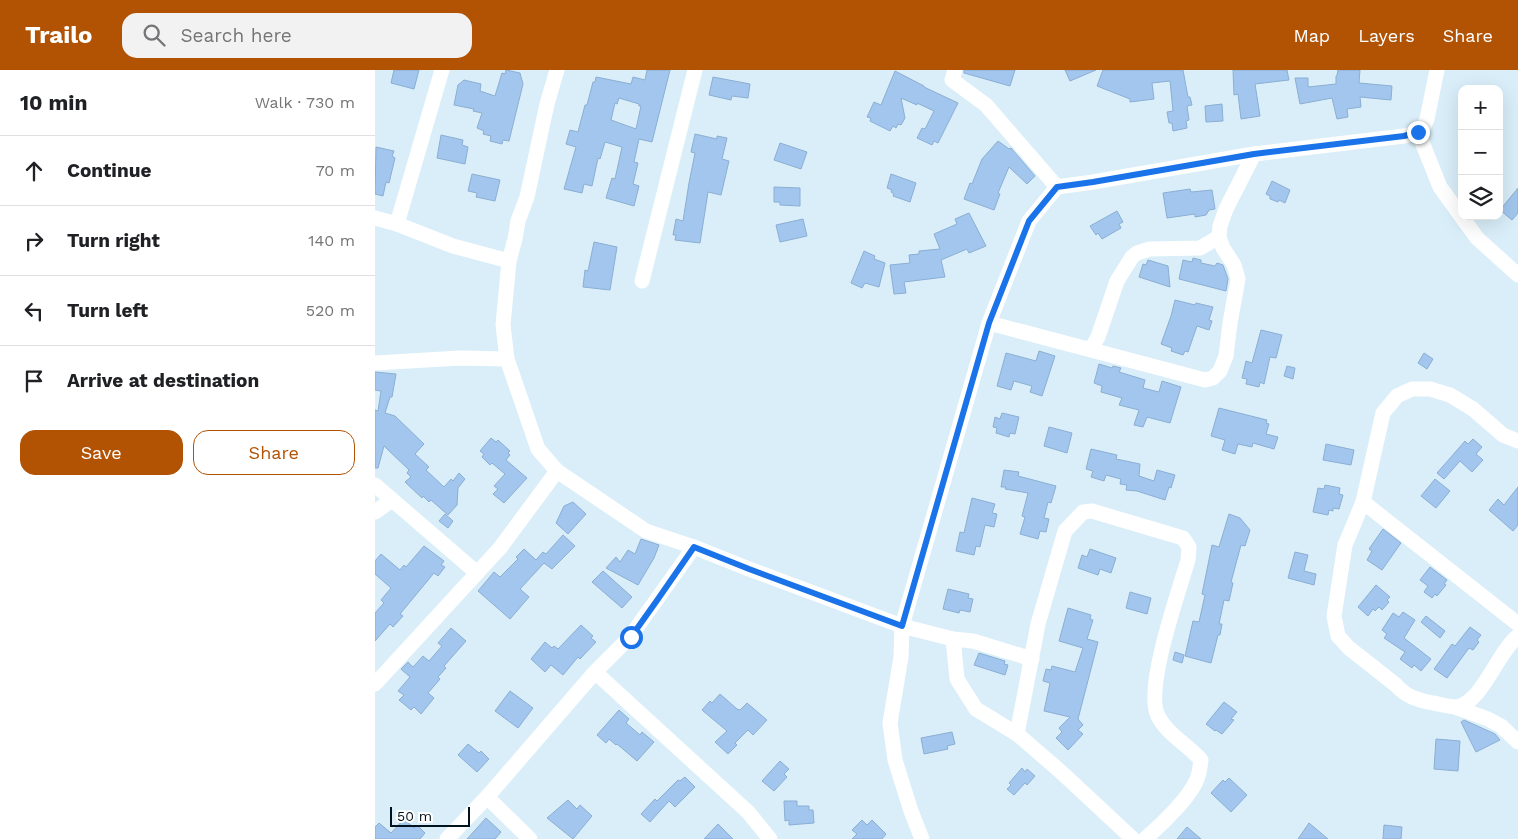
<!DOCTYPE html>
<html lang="en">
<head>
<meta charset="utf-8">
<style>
	:root { --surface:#fff; --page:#f2f2f2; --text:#202124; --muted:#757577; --line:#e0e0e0; --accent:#b25304 }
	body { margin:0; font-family:"Work Sans",sans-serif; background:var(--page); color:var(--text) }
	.controls { position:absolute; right:15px; top:15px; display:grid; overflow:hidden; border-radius:10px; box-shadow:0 5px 20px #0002 }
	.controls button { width:45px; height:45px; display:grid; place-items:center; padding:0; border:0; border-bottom:1px solid var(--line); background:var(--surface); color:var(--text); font:25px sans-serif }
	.scale { position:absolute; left:15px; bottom:12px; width:80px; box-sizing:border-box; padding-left:5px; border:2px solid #01131c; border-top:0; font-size:14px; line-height:18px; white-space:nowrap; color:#01131c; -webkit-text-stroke:4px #fff; paint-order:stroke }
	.stop { position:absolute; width:15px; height:15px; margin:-11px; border:4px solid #1a73e8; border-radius:50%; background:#fff }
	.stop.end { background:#1a73e8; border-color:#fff; box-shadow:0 1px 5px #0008 }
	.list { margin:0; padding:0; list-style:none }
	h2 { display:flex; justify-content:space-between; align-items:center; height:65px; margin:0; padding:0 20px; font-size:21px }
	h2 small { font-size:16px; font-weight:400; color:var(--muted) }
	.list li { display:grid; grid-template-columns:32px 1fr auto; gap:15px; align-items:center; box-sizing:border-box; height:70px; padding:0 20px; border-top:1px solid var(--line) }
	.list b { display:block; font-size:19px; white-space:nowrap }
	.list em { font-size:16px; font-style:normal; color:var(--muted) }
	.actions { display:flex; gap:10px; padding:15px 20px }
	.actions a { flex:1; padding:11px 0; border:1px solid var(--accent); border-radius:15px; text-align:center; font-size:18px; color:var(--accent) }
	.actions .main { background:var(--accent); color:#fff }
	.icon { flex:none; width:28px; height:28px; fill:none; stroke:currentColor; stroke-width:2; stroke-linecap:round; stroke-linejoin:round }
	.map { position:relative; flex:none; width:1143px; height:769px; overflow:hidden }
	header { display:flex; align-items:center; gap:30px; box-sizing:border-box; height:70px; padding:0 25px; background:var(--accent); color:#fff }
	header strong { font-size:24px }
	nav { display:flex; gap:28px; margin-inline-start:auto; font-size:18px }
	.search { width:350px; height:45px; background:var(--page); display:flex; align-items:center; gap:12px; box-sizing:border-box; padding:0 18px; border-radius:15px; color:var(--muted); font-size:19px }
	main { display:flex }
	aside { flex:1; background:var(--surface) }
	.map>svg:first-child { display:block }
	.building { fill:#a2c6ed; stroke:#8baed3; fill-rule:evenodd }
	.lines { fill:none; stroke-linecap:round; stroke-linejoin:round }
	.minor { stroke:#fff; stroke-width:15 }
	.route { stroke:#1a73e8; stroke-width:6 }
</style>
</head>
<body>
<header>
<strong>Trailo</strong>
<div class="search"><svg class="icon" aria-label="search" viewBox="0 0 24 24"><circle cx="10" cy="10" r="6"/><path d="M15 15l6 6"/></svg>Search here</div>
<nav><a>Map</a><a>Layers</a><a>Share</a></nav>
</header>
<main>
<aside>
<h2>10 min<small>Walk · 730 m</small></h2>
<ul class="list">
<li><svg class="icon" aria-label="ahead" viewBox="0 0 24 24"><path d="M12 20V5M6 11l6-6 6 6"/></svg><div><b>Continue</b></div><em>70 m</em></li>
<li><svg class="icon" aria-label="right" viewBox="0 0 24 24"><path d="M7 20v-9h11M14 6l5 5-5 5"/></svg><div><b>Turn right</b></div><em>140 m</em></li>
<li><svg class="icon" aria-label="left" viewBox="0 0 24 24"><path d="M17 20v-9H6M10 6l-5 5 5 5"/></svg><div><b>Turn left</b></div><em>520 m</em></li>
<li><svg class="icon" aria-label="arrive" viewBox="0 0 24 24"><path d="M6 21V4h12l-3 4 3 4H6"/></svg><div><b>Arrive at destination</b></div></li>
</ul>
<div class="actions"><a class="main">Save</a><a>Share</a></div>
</aside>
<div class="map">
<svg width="1143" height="769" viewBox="0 0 1143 769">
	<rect width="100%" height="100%" fill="#d9eef9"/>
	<g class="building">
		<polygon points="19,0 44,0 39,19 16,13"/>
		<polygon points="131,0 145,3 148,14 134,71 128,70 127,74 115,71 116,66 108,64 109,61 102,58 107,43 98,41 99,39 79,35 83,15 89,10 106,14 105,21 120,26 127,3 130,4"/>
		<path d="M272 0H295L277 72 264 69 259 92 263 93 258 114 264 116 259 136 231 128 237 108 240 109 247 77 230 72 225 89 223 88 217 116 209 114 207 123 189 119 201 77 191 74 195 60 203 62 210 35H212L218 12H220L221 7 256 14 258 7 270 10ZM244 28 264 34V36H266L261 59 236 50 240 33 242 34Z"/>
		<polygon points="589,0 640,0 635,16 589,3"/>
		<polygon points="690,0 721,0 695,11"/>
		<polygon points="728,0 808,0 813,27 815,27 817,35 812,36 814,50 811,51 812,58 798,61 797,53 794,53 792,42 798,41 795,11 777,13 779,29 755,32 755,29 722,16"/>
		<polygon points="858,0 912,0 914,10 880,14 885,46 866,49 863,24 859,25"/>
		<polygon points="963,0 985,0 984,13 1017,16 1016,30 985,27 986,37 972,39 973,47 962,49 957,28 925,34 920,8 933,8 933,17 961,14 961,6 962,5"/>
		<polygon points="520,1 549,16 549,17 583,33 563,73 559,71 557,75 542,68 547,58 550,59 559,41 542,33 542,35 526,28 530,48 526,55 523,54 521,58 518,56 515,61 495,51 496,48 492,47 499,32 506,35"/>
		<polygon points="338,7 375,14 373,28 357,26 356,30 334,25"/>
		<polygon points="847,34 848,51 831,52 830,36"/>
		<polygon points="320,64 342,69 342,66 352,68 347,89 354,91 346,125 333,122 325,173 300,170 301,165 298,165 301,149 308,151 314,113 320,83 316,82"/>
		<polygon points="66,65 88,70 87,75 93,77 90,94 62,88"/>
		<polygon points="623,71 634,79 636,78 660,106 652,114 634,97 623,123 625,124 619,140 589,129 595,113 597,114 607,89"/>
		<polygon points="405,73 432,82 426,99 399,90"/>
		<polygon points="1,77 19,81 17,86 20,88 14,113 11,112 8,126 0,124"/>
		<polygon points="97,104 125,110 120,131 101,127 102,123 93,121"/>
		<polygon points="516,104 541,113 535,132 518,126 519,124 516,122 517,120 512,118"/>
		<polygon points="897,111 915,120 910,133 904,130 903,132 895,129 895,126 891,124"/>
		<polygon points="399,117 425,118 425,136 405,135 405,132 399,132"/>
		<polygon points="1143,118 1143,143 1137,150 1125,140"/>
		<polygon points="815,119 816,122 837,120 840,139 834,140 831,145 820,147 820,144 792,148 788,123"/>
		<polygon points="742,141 748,152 744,154 746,158 727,169 723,163 721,165 715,156"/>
		<polygon points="594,143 611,176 594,183 592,179 566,190 570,207 529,212 531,223 519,224 515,195 535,193 534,185 544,184 544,181 565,179 559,164 582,154 580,149"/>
		<polygon points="428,149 432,166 405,172 401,155"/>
		<polygon points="219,172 242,177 235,220 208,217 210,200 213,201"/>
		<polygon points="489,181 500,186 499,189 510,193 504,217 490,213 487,218 476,213"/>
		<polygon points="818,188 826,190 826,193 840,196 842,193 848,195 853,209 851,221 804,209 808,190 817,192"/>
		<polygon points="773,190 793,196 795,217 764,207 768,194 771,195"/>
		<polygon points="800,230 820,235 821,233 838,237 834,250 837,251 834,260 822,256 813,282 810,281 808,285 796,281 797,278 786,274 796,246"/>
		<polygon points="886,260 907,265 901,288 895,287 889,314 885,312 884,317 871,314 872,309 867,308 871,291 877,293"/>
		<polygon points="664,281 680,286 667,326 655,322 657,316 639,311 636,320 622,316 631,283 661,291"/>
		<polygon points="1049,283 1058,289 1052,299 1043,293"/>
		<polygon points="724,294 737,298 738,296 746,298 744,302 770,310 768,318 784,322 787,311 806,317 795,353 772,347 768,357 759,355 764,340 744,335 747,328 726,322 727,316 719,313"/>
		<polygon points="912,296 920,298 918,309 909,306"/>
		<polygon points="0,302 21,304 17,327 15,327 10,343 20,346 49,374 40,384 54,397 51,400 69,417 76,409 78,411 84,403 90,409 83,418 82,435 73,445 56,430 54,432 48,426 47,428 30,412 36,407 32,403 34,400 9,376 3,398 0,398 0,340 3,341 6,321 0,320"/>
		<polygon points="844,338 892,350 891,353 894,354 891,364 903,367 899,379 878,373 877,377 863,374 860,384 847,380 850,370 836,366"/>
		<polygon points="627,343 644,347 640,364 635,363 634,367 621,363 622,358 618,357 620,347 625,349"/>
		<polygon points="674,357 697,363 692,383 669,376"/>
		<polygon points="116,368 121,372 123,370 135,381 133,383 135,385 131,390 152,408 129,433 118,424 123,419 119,416 130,404 117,393 115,395 107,387 109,384 105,381"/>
		<polygon points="1098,369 1107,377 1101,384 1108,390 1097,402 1085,391 1069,409 1062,403 1090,371 1093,374"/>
		<polygon points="951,374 979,380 976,395 948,390"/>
		<polygon points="716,379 742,385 741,389 765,394 764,406 779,411 782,400 800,405 796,418 794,417 790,430 762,421 751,420 752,415 745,414 746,409 731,405 729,411 716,407 718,401 711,399"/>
		<polygon points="629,400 644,402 643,406 681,416 676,433 673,432 669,448 674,449 671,462 665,461 663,469 645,464 650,447 647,446 653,423 630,419 631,417 626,417"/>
		<polygon points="1060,409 1075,421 1061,438 1046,426"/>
		<polygon points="950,415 965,418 964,424 968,425 964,439 958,438 958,441 954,440 953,445 938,442 943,418 949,419"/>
		<polygon points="1143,417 1143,455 1138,461 1114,440 1123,429 1129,435"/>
		<polygon points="597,428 620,434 617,443 622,444 619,457 610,455 605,477 601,476 599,485 581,481 585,462 589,463"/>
		<polygon points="198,432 211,444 193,464 181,453 189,436"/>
		<polygon points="70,444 78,451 73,458 64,451"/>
		<polygon points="854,444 865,448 875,460 870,476 866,475 856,512 858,513 854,531 849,530 844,554 847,554 845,565 843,565 836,593 810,586 818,551 824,552 830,525 827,524 837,475 844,477"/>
		<polygon points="1008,459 1026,473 1007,500 992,490 997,481 994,479"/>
		<polygon points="188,465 200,476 177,499 169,493 145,519 154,527 135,549 103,521 119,502 125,507 143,489 141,487 149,479 161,490 168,482 171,484"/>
		<polygon points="266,469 284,475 279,488 263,515 231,498 241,487 245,492 253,480 260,484"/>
		<polygon points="49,476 69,491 66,495 70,497 63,506 59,503 25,544 28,546 18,557 15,554 0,571 0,543 9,533 6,530 16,518 0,504 0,491 6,484 25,500 29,495 31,497"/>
		<polygon points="715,479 741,488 736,503 725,499 723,505 703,498 707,485 712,487"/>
		<polygon points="920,482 933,485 929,501 941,504 939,515 913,508"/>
		<polygon points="1055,497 1072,510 1069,514 1071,515 1062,526 1060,524 1057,528 1049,522 1053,516 1045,510"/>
		<polygon points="228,501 257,527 247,538 217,512"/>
		<polygon points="1001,515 1015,527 1012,530 1014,532 1007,540 1004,537 1000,541 998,539 993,546 983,537"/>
		<polygon points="573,519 594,524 593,528 598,529 595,542 585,540 584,543 568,539"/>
		<polygon points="755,522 776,528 772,544 751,538"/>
		<polygon points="693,538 716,545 715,549 718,550 712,569 723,572 703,649 708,655 703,660 708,664 693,680 681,668 687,662 684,658 695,647 669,641 675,613 668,611 671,599 676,600 677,596 700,602 708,578 684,571"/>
		<polygon points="1028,542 1040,550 1029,568 1056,589 1046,601 1039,595 1037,598 1025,589 1030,582 1009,568 1012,564 1007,560 1018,543 1024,547"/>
		<polygon points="1051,546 1070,561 1065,568 1046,552"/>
		<polygon points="206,555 218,566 216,568 221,572 205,589 203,587 188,605 176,595 170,602 156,589 170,572 177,578 179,576 183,579"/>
		<polygon points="1095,557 1106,565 1102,570 1104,572 1098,580 1094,578 1072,608 1059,599 1077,574 1080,576"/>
		<polygon points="76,558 91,571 69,596 71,598 63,607 65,609 53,623 59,628 46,644 39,637 36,640 24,630 29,625 23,621 35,607 26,599 33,592 38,597 48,586 54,591 67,576 63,573"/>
		<polygon points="800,582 809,585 807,593 798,590"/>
		<polygon points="604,583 630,591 629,594 633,595 630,605 599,595"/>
		<polygon points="135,621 158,638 143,658 120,641"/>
		<polygon points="345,624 362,639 365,640 372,633 392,650 378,665 373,660 360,673 362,675 353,684 340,672 352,661 327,640 335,631 337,633"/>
		<polygon points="849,632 862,642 856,649 859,650 847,664 841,660 840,661 831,654"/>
		<polygon points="244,640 254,649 251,653 265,665 267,662 279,672 262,691 242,674 241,675 234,669 231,673 222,665"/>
		<polygon points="1089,650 1120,664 1125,670 1101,682 1086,652"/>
		<polygon points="577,662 580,674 572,676 573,679 549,684 546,668"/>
		<polygon points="1061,669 1085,671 1083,701 1059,699"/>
		<polygon points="93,674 104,683 106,681 114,689 102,702 83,685"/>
		<polygon points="405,691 414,699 409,704 412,707 399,721 387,711"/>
		<polygon points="647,698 650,702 652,699 660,706 652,715 650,713 639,725 632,719 636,715 634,713"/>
		<polygon points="310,707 320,717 300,737 294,731 275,752 266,744 280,729 282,731 303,710 305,711"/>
		<polygon points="854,708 872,725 856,742 836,723 848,710 850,712"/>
		<polygon points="193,730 202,739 205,735 217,746 198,769 172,748"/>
		<polygon points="409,731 422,731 422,736 434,736 434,740 438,740 439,753 414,755 414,750 410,751"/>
		<polygon points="111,748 126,762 120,769 92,769"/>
		<polygon points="29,749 39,758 42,755 50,763 45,769 0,769 0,757 4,753 16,763"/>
		<polygon points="487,750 492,755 497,750 511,764 507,769 477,769 482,764 477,760"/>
		<polygon points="934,753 953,769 923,769"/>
		<polygon points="343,754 358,769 329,769"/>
		<polygon points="1009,755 1027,757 1026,769 1008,769"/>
		<polygon points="812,757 826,769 802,769"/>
	</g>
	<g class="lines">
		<g class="minor">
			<polyline points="182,0 172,34 152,127 143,151 140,169 134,191 128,255 132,289 163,379 182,401 271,461 319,477 374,499 527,556 578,569 598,571 657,589"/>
			<polyline points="580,0 577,10 611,35 682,117"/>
			<polyline points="1043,62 1065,117 1102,168 1143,205"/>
			<polyline points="0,148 22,154 78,176 134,191"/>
			<polyline points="22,154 67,0"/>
			<polyline points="267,211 320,0"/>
			<polyline points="614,253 830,310 838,308 845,301 851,286 855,253 863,209 859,195 848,178 844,167 845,156 851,139 879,84"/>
			<polyline points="716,279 723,267 742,211 757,187 762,183 775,179 825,178 844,167"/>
			<polyline points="0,293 85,288 132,289"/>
			<path d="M1143 371 1128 365 1098 339 1075 325 1055 319H1037L1022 326 1008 343 988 432 970 475 959 546 963 566 974 578 1021 615C1031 627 1043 630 1058 633 1065 634 1074 637 1081 637 1106 635 1123 581 1143 566"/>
			<polyline points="0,415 102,503"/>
			<polyline points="988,432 1143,554"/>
			<polyline points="0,442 17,430"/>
			<polyline points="578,569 582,609 601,639 642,664 685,701 758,769"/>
			<polyline points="220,602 373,742 395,769"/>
			<polyline points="0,614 125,478 182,401"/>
			<polyline points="1080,637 1113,649 1126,656 1143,672"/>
			<path d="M642 664 663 554 690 461 708 442 717 441 808 468 814 477 813 490C804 521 769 619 783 646 792 664 813 675 826 690 825 695 825 701 823 706 818 725 785 756 770 769"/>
			<polyline points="112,727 155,769"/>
			<polyline points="72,769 112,727 220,602 255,567 319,477"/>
			<polyline points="547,769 536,741 520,690 515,653 526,587 527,556 614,253 654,151 682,117 718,112 879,84 1029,66 1043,62 1049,56 1052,49 1062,0"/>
		</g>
	</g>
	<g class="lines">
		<polyline class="route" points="256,567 283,529 319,477 374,499 527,556 614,253 654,151 682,117 718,112 879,84 1029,66 1043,62"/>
	</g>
</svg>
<div class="controls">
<button>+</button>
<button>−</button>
<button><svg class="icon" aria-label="layers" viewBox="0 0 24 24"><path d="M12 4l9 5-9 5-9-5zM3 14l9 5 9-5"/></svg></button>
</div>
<div class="scale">50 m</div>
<div class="stop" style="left:256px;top:567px"></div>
<div class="stop end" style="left:1043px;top:62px"></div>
</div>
</main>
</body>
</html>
